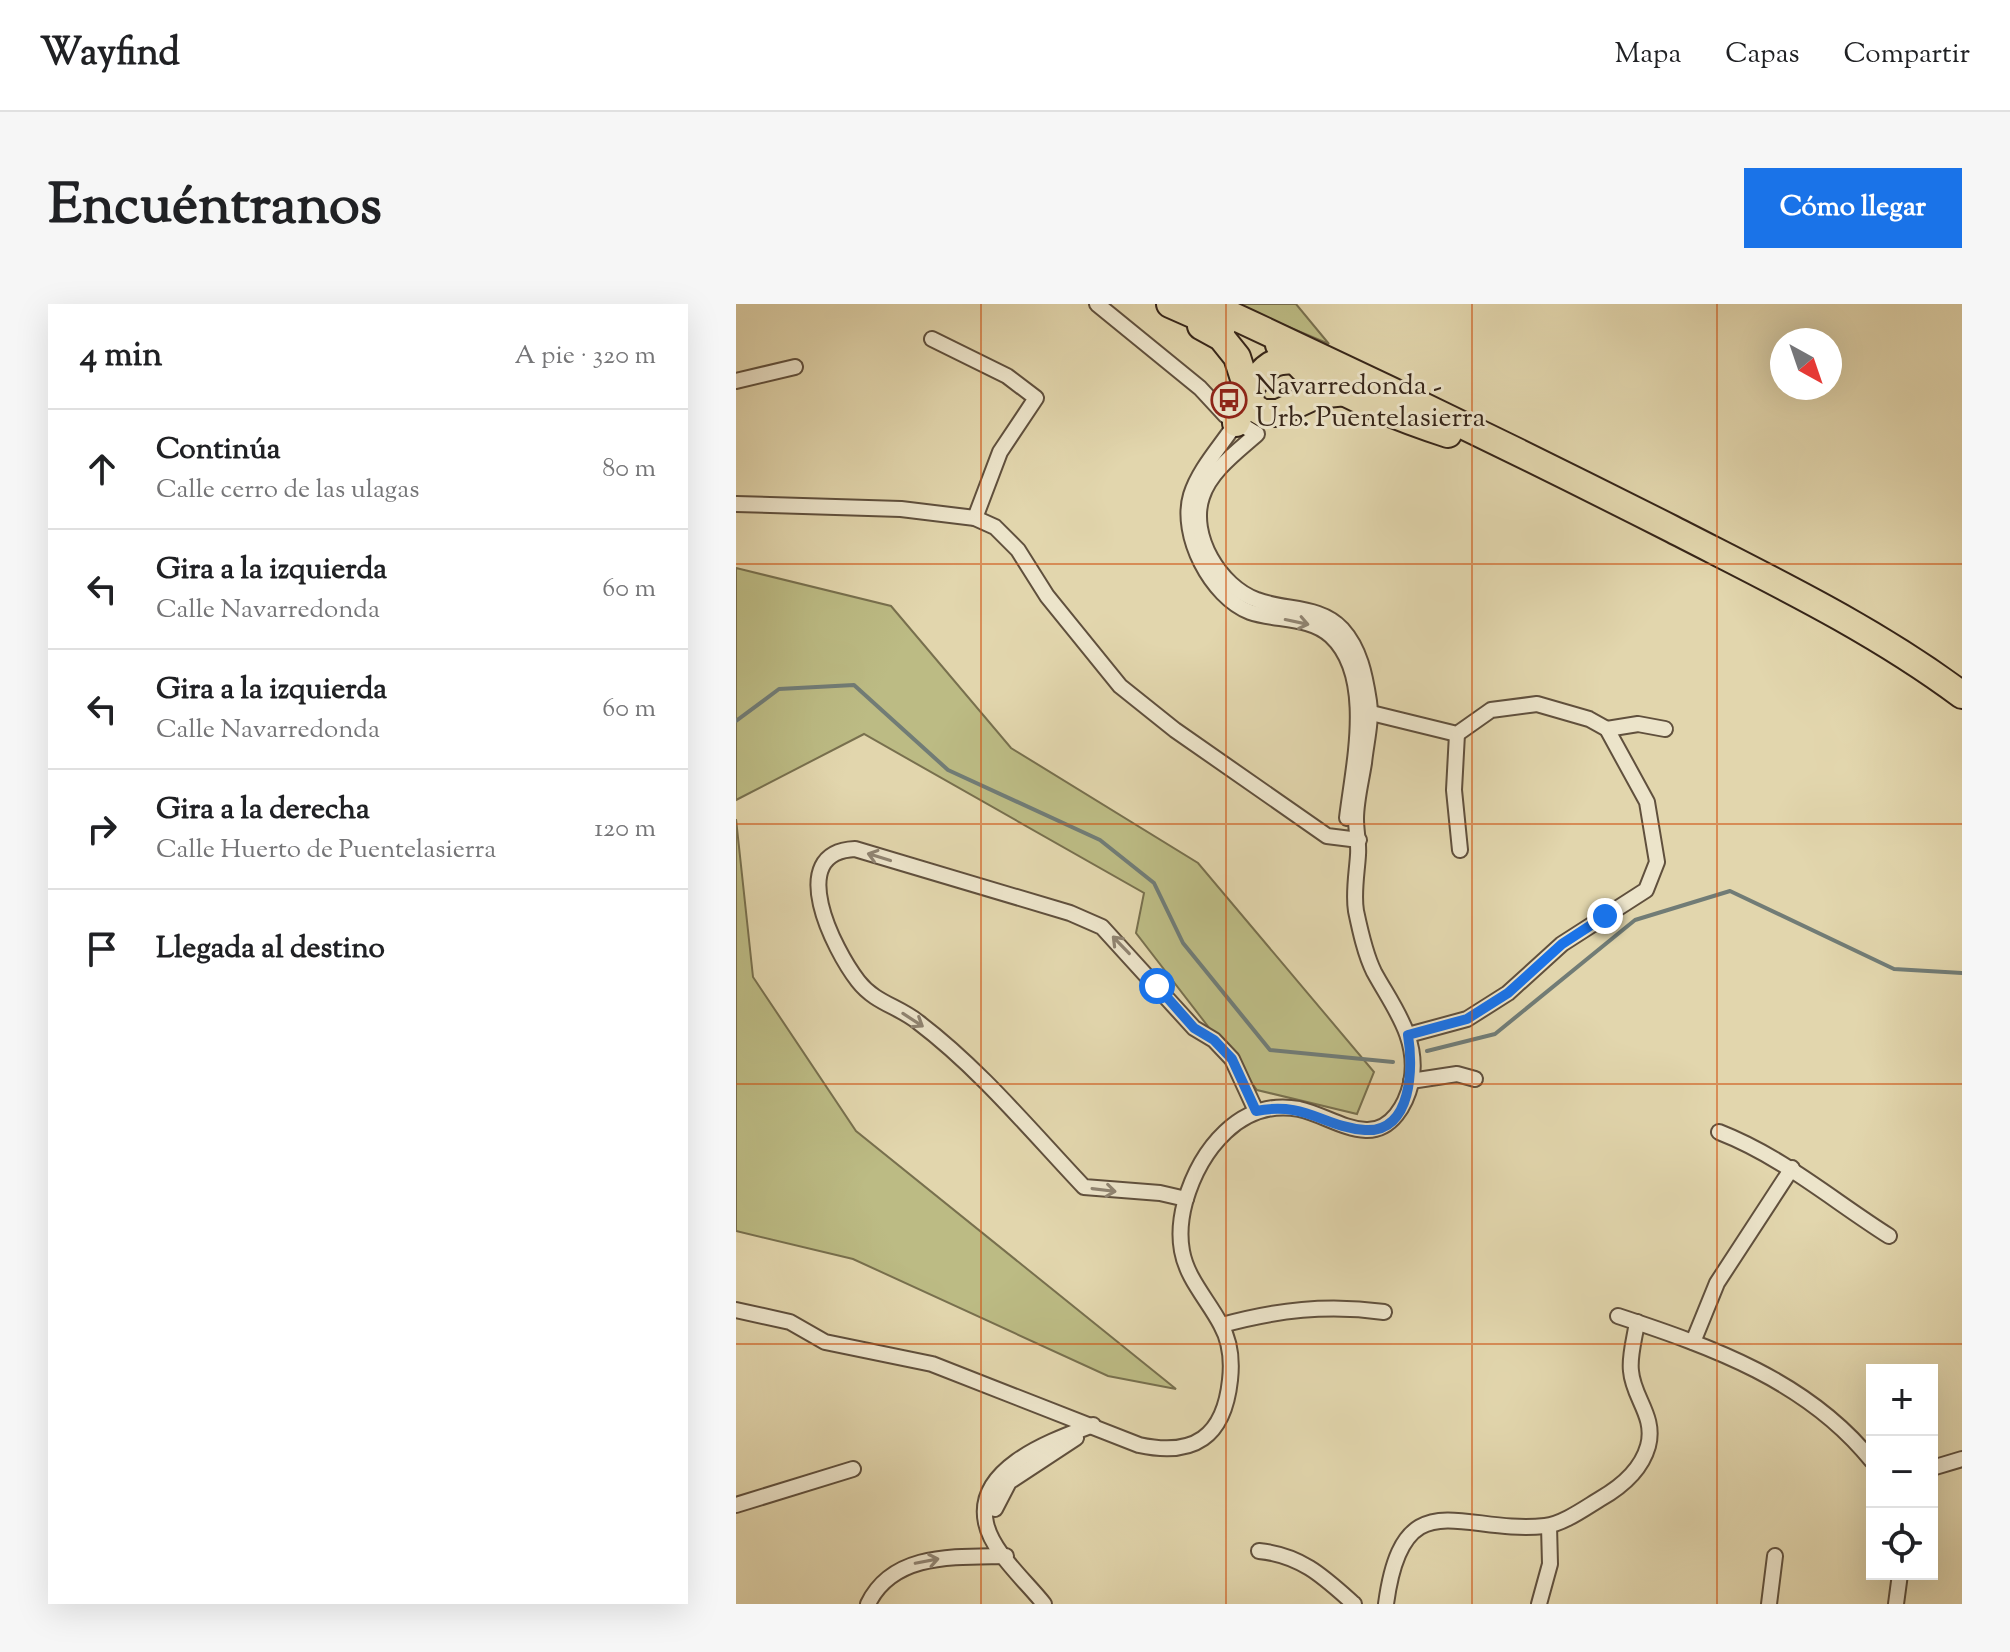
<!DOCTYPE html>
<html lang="es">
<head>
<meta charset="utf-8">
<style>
	:root { --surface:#fff; --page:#f6f6f6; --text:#202124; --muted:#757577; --line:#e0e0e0; --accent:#1a73e8 }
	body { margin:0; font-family:"Sorts Mill Goudy",serif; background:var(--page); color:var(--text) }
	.controls { position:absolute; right:24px; bottom:24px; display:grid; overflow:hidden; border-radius:0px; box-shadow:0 8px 32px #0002 }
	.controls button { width:72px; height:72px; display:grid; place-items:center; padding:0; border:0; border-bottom:2px solid var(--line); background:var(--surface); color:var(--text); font:40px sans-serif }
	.compass { position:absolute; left:1034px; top:24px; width:72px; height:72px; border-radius:50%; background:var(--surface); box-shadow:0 8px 32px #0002; rotate:140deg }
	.stop { position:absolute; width:24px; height:24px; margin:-18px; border:6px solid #1a73e8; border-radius:50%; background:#fff }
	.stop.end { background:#1a73e8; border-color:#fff; box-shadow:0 2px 8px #0008 }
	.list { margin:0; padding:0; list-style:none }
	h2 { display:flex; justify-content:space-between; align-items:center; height:104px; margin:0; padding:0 32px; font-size:34px }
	h2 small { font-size:26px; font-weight:400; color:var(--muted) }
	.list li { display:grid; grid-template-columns:52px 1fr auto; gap:24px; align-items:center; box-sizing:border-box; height:120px; padding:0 32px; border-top:2px solid var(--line) }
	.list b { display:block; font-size:30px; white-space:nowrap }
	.list p { margin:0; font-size:26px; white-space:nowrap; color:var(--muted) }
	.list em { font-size:26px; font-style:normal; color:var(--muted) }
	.icon { flex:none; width:44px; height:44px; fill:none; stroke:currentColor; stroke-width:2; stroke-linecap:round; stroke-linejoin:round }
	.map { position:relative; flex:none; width:1226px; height:1300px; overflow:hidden; border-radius:0px }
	header { display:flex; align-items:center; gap:48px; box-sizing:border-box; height:112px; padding:0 40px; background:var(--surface); border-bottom:2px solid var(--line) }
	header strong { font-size:38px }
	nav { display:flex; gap:44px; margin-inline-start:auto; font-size:28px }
	.intro { display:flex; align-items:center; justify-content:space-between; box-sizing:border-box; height:192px; padding:0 48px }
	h1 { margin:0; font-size:56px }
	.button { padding:20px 36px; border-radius:0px; background:var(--accent); color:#fff; font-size:28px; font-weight:700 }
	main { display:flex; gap:48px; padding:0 48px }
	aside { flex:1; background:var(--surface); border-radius:0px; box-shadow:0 8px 32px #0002 }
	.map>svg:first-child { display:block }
	.green { fill:#bcbb84; stroke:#78704e; stroke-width:2 }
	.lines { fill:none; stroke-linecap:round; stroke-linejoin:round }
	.stream { stroke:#717c76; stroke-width:4 }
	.street-casing { stroke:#60503d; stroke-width:18 }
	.highway-casing { stroke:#352418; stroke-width:30 }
	.street { stroke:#ece4ca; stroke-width:14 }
	.highway { stroke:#e2d6ad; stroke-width:26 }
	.oneway { stroke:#908471 }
	.route { stroke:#1a73e8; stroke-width:10 }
	.grid { fill:none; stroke:#cd510e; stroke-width:2; stroke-opacity:0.55 }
	.labels { text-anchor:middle; stroke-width:6; stroke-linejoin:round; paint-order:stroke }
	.poi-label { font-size:28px; fill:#352418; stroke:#ece4ca; text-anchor:start }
</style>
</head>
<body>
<header>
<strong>Wayfind</strong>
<nav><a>Mapa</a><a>Capas</a><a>Compartir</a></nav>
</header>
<div class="intro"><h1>Encuéntranos</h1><a class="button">Cómo llegar</a></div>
<main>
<aside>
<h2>4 min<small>A pie · 320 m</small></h2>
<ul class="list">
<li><svg class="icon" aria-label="ahead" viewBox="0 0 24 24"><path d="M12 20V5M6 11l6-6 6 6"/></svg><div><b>Continúa</b><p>Calle cerro de las ulagas</p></div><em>80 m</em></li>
<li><svg class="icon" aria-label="left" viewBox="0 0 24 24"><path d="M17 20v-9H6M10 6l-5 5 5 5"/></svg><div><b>Gira a la izquierda</b><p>Calle Navarredonda</p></div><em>60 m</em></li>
<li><svg class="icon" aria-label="left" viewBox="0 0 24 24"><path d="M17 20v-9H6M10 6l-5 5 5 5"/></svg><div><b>Gira a la izquierda</b><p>Calle Navarredonda</p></div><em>60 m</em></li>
<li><svg class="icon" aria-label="right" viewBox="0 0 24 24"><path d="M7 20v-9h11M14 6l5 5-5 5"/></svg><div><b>Gira a la derecha</b><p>Calle Huerto de Puentelasierra</p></div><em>120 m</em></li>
<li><svg class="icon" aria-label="arrive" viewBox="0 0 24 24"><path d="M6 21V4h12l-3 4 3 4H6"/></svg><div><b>Llegada al destino</b></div></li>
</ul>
</aside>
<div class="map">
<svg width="1226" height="1300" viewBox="0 0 1226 1300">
	<rect width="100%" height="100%" fill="#e2d6ad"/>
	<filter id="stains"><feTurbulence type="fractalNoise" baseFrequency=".0025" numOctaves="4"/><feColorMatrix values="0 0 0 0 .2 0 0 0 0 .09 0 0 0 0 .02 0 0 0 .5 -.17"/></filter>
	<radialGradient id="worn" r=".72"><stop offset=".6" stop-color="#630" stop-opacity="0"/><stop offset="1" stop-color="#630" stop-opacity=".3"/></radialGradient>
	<g class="green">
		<polygon points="498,0 560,0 593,40"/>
		<polygon points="0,264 155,302 275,444 462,559 638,768 621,810 521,786 400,629 408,589 128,430 0,496"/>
		<polygon points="0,515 17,673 120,827 440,1085 372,1072 117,955 0,927"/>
	</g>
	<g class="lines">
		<g class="stream">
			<polyline points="0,417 43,385 118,381 212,466 364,536 418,579 447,639 534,746 657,758"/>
			<polyline points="691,747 759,730 899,616 994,587 1158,665 1226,669"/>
		</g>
		<defs>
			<g id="street">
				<polyline points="196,35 271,72 300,94 264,148 239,214"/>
				<polyline points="0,77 59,63"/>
				<path d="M500 119C485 142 463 165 455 191 443 231 475 293 514 308 539 317 574 312 595 332 639 373 617 462 611 514"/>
				<polyline points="0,200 165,205 239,214 259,223 282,246 311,292 384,382 439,426 591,532 623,536"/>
				<polyline points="623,406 721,430 755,406 801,400 853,415 871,425 911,498 921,558 910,586 826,640 772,689 731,715 672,731"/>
				<polyline points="871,425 902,420 929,425"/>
				<polyline points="721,430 718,486 724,546"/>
				<polyline points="675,777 721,770 739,775"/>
				<path d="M983 828C1047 853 1096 896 1153 932"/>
				<path d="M450 895 424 889 348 883C295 827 244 765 182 718 162 702 139 699 122 677 98 646 48 548 119 545L334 609 366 623 458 724 478 736 496 755 520 807"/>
				<path d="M0 1006 54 1018 89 1038 196 1060 403 1141C458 1153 488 1133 494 1076 496 1058 494 1037 485 1021 472 996 451 975 446 947 443 931 445 913 449 898 464 846 504 794 563 805 586 810 607 825 630 826 656 827 670 800 675 779 684 735 657 703 638 668 629 650 624 626 620 607 617 589 621 568 622 551 623 539 620 527 620 515 620 497 625 478 628 459 630 439 636 417 633 397 629 371 624 345 606 325 584 301 549 307 521 296 484 283 453 231 466 193 474 167 502 147 521 130L489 111 464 84 361 0"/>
				<path d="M882 1012C976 1043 1072 1077 1136 1157"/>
				<path d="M486 1021C541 1006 591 1000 648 1008"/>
				<polyline points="957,1038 981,979 1056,864"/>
				<polyline points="1196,1164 1226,1155"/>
				<polyline points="0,1201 117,1165"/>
				<polyline points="259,1205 273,1178 340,1134"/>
				<path d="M523 1247C565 1251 588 1273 618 1300"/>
				<path d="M132 1300C157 1248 220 1253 270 1252"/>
				<path d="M308 1300C290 1277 256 1248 250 1219 238 1163 318 1136 357 1121"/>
				<path d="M650 1300C667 1173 726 1231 809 1222 827 1220 849 1204 864 1195 885 1183 905 1167 912 1142 920 1112 897 1094 895 1067 893 1052 899 1033 901 1018"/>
				<polyline points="803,1300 814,1260 813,1222"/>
				<polyline points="1033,1300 1039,1252"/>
				<polyline points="1160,1300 1164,1270"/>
			</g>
			<g id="highway">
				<polyline points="434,0 486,23"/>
				<path d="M471 0C627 72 782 147 936 225 1035 276 1136 324 1226 391"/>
				<polyline points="465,22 485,33 501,53 517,103 527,109 542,109 581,91 610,88"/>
				<path d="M543 41C557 47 560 62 574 70 617 95 665 115 712 130"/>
				<path d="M500 119C508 99 520 61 546 57 554 56 564 56 572 55"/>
			</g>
		</defs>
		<use href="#street" class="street-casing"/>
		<use href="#highway" class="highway-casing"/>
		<use href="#street" class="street"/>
		<use href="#highway" class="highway"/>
	</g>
	<defs><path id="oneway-shaft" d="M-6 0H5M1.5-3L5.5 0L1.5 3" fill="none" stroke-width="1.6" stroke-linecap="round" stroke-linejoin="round" transform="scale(2)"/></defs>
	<g class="oneway">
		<use href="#oneway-shaft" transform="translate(561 318) rotate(12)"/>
		<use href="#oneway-shaft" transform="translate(143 553) rotate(-163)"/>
		<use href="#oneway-shaft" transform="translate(385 641) rotate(-134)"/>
		<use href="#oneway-shaft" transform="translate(177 716) rotate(33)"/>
		<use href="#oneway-shaft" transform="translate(368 886) rotate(7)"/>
		<use href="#oneway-shaft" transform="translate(191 1257) rotate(-11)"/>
	</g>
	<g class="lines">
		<path class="route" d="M421 682 458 724 478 736 496 755 520 807C570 797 587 823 629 826 677 829 677 762 672 731L731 715 772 689 826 640 869 612"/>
	</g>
	<path class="grid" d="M245 0V1300M490 0V1300M736 0V1300M981 0V1300M0 260H1226M0 520H1226M0 780H1226M0 1040H1226"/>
	<defs>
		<symbol id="bus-ring" viewBox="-11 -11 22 22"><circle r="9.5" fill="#ece4ca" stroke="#8f2418" stroke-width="1.5"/><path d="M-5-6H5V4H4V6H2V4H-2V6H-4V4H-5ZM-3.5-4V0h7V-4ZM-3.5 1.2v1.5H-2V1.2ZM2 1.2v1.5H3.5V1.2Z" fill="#8f2418"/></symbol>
	</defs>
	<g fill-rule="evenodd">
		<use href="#bus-ring" x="473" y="76" width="40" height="40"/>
	</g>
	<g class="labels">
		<g class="poi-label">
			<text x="519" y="90">Navarredonda -<tspan x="519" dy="32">Urb. Puentelasierra</tspan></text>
		</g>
	</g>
	<rect width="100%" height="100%" filter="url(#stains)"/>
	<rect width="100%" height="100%" fill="url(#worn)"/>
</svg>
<div class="controls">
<button>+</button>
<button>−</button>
<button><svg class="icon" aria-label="locate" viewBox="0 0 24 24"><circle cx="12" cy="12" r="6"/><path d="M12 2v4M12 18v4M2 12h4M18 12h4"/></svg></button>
</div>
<svg class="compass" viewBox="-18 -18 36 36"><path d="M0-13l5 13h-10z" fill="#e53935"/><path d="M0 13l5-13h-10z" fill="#757577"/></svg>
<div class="stop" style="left:421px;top:682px"></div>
<div class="stop end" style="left:869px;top:612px"></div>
</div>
</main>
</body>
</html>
